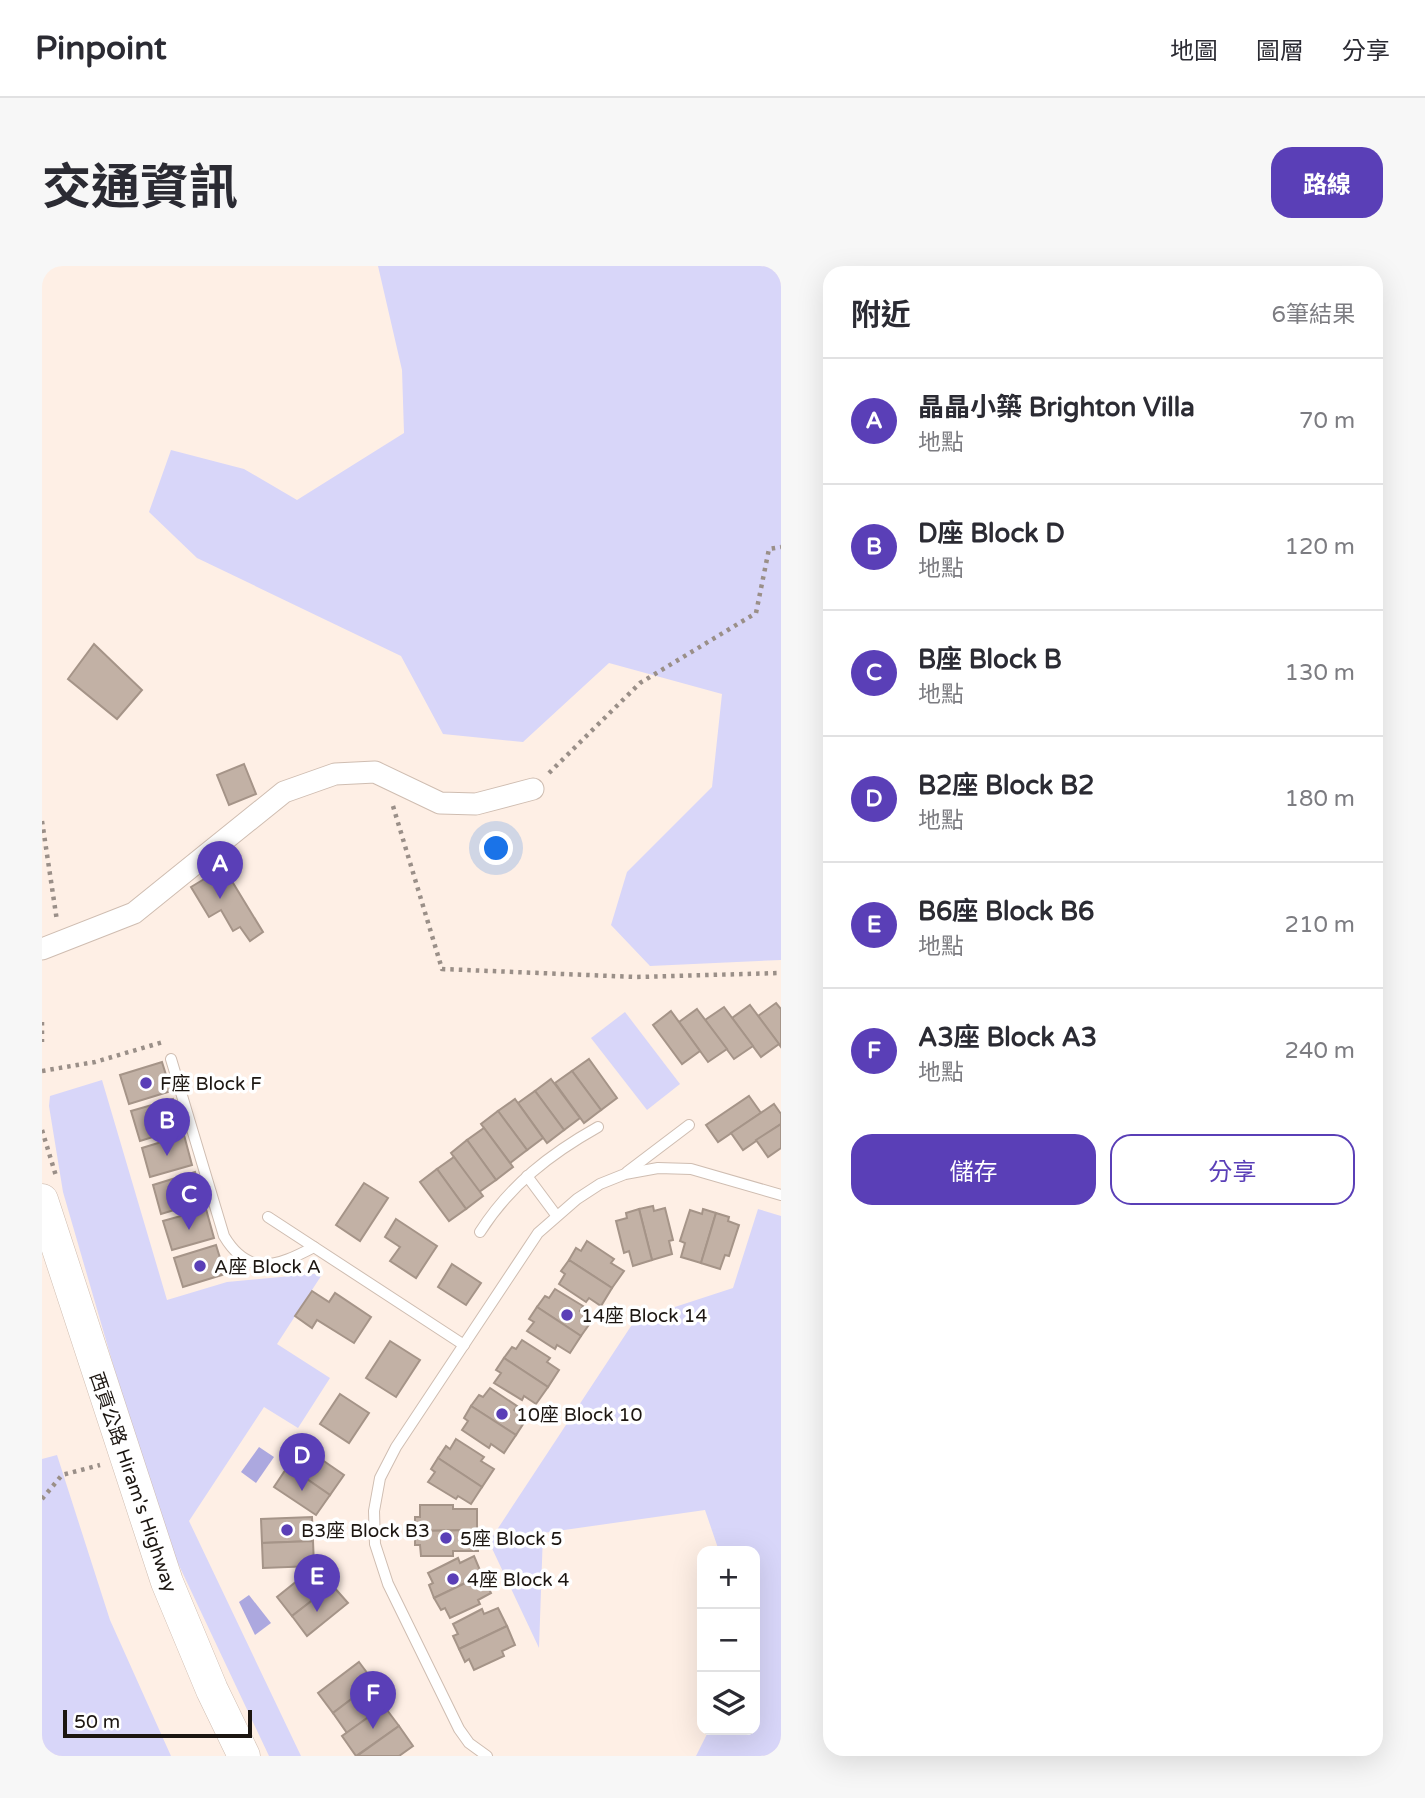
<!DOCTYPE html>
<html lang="zh-TW">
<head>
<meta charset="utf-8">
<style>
	:root { --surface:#fff; --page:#f7f7f7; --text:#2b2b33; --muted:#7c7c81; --line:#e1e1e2; --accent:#5a3fb7 }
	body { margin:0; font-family:"Varela Round","Noto Sans TC",sans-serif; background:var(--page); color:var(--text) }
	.controls { position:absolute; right:21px; bottom:21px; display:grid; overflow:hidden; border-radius:14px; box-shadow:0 7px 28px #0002 }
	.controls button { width:63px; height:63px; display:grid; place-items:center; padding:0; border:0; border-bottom:2px solid var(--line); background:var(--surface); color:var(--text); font:35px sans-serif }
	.scale { position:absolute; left:21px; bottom:18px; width:189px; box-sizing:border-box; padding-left:7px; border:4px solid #1c1611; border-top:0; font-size:19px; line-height:24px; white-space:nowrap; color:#1c1611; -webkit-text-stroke:5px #fff; paint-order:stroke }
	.you { position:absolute; left:455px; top:583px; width:24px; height:24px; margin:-18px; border:5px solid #fff; border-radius:50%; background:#1a73e8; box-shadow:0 0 0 10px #1a73e833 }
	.badge { display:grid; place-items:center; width:46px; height:46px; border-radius:50%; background:var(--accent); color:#fff; font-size:23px; font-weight:700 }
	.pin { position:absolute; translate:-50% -58px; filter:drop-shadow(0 2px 4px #0008) }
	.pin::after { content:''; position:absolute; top:37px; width:24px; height:21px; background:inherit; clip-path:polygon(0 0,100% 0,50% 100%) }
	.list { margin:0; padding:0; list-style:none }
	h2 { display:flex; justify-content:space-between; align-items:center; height:91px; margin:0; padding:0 28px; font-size:30px }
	h2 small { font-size:23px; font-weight:400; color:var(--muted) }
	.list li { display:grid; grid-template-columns:46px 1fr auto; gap:21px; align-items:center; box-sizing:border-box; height:126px; padding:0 28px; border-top:2px solid var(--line) }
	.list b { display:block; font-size:26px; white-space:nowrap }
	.list p { margin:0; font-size:23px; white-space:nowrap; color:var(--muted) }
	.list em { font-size:23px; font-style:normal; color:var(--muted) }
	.actions { display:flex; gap:14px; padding:21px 28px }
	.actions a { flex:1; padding:16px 0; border:2px solid var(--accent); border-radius:21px; text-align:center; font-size:24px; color:var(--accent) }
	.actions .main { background:var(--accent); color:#fff }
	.icon { flex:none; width:38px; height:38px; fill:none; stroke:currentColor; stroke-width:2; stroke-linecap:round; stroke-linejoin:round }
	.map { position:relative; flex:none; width:739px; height:1490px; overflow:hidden; border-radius:21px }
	header { display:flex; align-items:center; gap:42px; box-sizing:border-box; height:98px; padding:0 35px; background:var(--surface); border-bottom:2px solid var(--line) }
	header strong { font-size:33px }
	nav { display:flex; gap:38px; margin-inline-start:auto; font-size:24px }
	.intro { display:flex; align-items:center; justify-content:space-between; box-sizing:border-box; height:168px; padding:0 42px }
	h1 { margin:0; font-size:49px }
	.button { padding:18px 32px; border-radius:21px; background:var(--accent); color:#fff; font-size:24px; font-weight:700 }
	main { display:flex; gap:42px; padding:0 42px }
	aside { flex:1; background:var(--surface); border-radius:21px; box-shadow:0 7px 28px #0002 }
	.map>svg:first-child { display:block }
	.green { fill:#d8d6f9 }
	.water { fill:#aca8df }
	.building { fill:#c2b1a5; stroke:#a59488; stroke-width:2 }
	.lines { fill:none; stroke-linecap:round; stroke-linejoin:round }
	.lane-casing { stroke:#cfbdb1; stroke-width:12 }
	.street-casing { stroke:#cfbdb1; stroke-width:23 }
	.secondary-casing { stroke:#cfbdb1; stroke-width:33 }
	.path { stroke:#9a8f88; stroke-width:4.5; stroke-dasharray:3.5 5; stroke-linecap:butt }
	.lane { stroke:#fff; stroke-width:10 }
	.street { stroke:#fff; stroke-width:21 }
	.secondary { stroke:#fff; stroke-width:32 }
	.poi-dot { fill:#5a3fb7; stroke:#fff; stroke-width:2.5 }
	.labels { text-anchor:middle; stroke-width:7; stroke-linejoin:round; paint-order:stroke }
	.poi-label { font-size:19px; fill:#1c1611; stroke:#fff; text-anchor:start }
	.street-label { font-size:19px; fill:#1c1611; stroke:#fff }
</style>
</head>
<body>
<header>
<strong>Pinpoint</strong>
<nav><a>地圖</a><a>圖層</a><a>分享</a></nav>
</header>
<div class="intro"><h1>交通資訊</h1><a class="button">路線</a></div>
<main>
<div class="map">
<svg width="739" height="1490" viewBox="0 0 739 1490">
	<rect width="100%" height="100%" fill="#feefe5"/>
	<g class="green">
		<polygon points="336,0 739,0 739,694 608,700 569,659 585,606 670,521 680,428 567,397 481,476 401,468 359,390 155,292 107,246 129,184 202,203 255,234 362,167 360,104"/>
		<polygon points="583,746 638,818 605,844 549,772"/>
		<polygon points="60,814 125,1034 185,1016 281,1007 235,1078 288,1112 256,1162 222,1141 147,1255 259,1490 227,1490 117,1257 21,926 7,840 8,830"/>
		<polygon points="716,943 739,950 739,1490 654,1490 667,1464 713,1464 713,1285 677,1285 663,1244 501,1267 497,1382 447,1276 593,1054 691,1022"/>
		<polygon points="15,1189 68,1354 129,1490 0,1490 0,1193"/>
	</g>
	<g class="water">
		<polygon points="217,1181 232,1191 214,1217 199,1206"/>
		<polygon points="207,1329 229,1357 213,1369 197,1336"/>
	</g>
	<g class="building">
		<polygon points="52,378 100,424 75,453 26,413"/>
		<polygon points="202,498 214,528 187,539 175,509"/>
		<polygon points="177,604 184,615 188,612 221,666 208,675 198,661 191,665 179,644 167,651 149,621"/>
		<polygon points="734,737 739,743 739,781 716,750"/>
		<polygon points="708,739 737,778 719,791 690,752"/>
		<polygon points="682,741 711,780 692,793 663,754"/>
		<polygon points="655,743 685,783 666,796 637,756"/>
		<polygon points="629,745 658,785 640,798 611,759"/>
		<polygon points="547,793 575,832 559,844 530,805"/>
		<polygon points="120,796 129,825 87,838 78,809"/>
		<polygon points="530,805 559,844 542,857 513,817"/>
		<polygon points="509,813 538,852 522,864 493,825"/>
		<polygon points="493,825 522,864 505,877 476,837"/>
		<polygon points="707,830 719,847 676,876 664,859"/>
		<polygon points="131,833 140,862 98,875 89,845"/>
		<polygon points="473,833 501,872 485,884 456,845"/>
		<polygon points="732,838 739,848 739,858 701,884 689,867"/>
		<polygon points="456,845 485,884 468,897 439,858"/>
		<polygon points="739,858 739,882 726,891 714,874"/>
		<polygon points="442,862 471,901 454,914 425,874"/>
		<polygon points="142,869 150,899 108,911 100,882"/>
		<polygon points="425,874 454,914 437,926 409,887"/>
		<polygon points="412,891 441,930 424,943 395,903"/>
		<polygon points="395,903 424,943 407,955 378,916"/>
		<polygon points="153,906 162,935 119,948 111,919"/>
		<polygon points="322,917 346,932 318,975 294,959"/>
		<polygon points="611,940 612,945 623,942 631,974 627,975 630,988 610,994 597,943"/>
		<polygon points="164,943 172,972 130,984 121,955"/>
		<polygon points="597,943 610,994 591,1000 587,985 582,987 574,955 585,952 584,947"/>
		<polygon points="661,943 674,947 659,997 639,991 643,977 638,975 648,944 660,948"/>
		<polygon points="674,947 687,951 686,955 697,959 687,990 683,989 678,1003 659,997"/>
		<polygon points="354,953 395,980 374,1012 348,995 358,981 343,971"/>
		<polygon points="545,975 572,993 569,997 582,1005 570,1022 527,994 534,982 539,985"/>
		<polygon points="174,979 183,1008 141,1021 132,992"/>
		<polygon points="527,994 570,1022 559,1040 547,1032 544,1036 517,1018 523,1008 519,1005"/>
		<polygon points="410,998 439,1017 424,1039 396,1021"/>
		<polygon points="513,1023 541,1040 538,1045 551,1053 539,1070 495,1041 503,1030 507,1032"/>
		<polygon points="270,1025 287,1036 293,1027 329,1051 312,1077 275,1054 270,1062 253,1050"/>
		<polygon points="495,1041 539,1070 528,1087 515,1079 513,1083 485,1065 492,1056 487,1053"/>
		<polygon points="480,1074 508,1092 505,1096 517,1104 506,1121 462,1092 470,1081 474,1083"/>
		<polygon points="348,1075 378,1094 354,1131 324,1112"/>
		<polygon points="462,1092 506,1121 494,1138 482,1130 480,1134 452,1117 459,1107 454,1104"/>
		<polygon points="448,1122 475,1140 472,1144 485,1152 474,1169 429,1140 437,1129 441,1131"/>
		<polygon points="298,1128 327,1147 307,1177 278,1158"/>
		<polygon points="429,1140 474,1169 462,1187 449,1178 447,1182 420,1164 426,1155 422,1152"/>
		<polygon points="414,1173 442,1191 439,1195 452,1203 440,1221 396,1192 404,1180 408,1183"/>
		<polygon points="260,1180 302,1209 288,1229 246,1200"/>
		<polygon points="396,1192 440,1221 429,1238 416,1230 414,1233 386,1216 393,1206 389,1203"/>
		<polygon points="246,1200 288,1229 274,1249 232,1221"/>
		<polygon points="378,1239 411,1239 411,1243 435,1243 435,1264 373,1265 373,1251 378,1251"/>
		<polygon points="270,1251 271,1275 220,1277 219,1253"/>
		<polygon points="435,1264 436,1285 411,1285 411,1290 379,1290 378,1279 373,1279 373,1265"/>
		<polygon points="271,1275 272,1300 221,1302 220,1277"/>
		<polygon points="432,1290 440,1309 392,1332 387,1319 391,1317 386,1307 416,1292 418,1297"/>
		<polygon points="275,1299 290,1319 250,1350 235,1331"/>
		<polygon points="440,1309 449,1327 436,1334 438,1338 408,1352 403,1342 399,1344 392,1332"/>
		<polygon points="290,1319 306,1337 265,1370 250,1350"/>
		<polygon points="456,1342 465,1360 417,1383 411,1370 416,1368 411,1358 440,1343 442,1348"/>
		<polygon points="465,1360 473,1379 460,1385 462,1390 432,1404 427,1393 423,1396 417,1383"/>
		<polygon points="317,1396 332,1416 291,1447 276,1427"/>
		<polygon points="332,1416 347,1436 305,1467 291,1447"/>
		<polygon points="342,1440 357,1460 314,1490 300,1470"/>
		<polygon points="357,1460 371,1480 357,1490 315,1490"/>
	</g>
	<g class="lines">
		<defs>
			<g id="lane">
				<path d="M129 793 182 970C207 1012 236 1000 272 981"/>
				<polyline points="585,906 647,859"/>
				<polyline points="485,910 514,949"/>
				<polyline points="226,951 422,1079"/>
				<path d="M438 966C468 919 508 888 556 861"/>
				<polyline points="445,1490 427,1477 417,1463 346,1318 333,1278 332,1245 338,1212 354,1181 496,967 535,933 558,918 583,908 616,902 649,903 739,929"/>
			</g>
			<polyline id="street" points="0,683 92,647 242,526 293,508 333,506 398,537 434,538 491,523"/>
			<polyline id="secondary" points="0,934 125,1316 170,1424 202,1490"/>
		</defs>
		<use href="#lane" class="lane-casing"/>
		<use href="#street" class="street-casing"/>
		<use href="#secondary" class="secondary-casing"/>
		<g class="path">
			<polyline points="507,507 598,417 714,347 727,283 739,281"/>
			<polyline points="351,540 400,703 594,711 739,707"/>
			<polyline points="0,555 15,655"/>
			<polyline points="0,756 0,776"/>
			<polyline points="0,805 53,796 121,776"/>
			<polyline points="0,864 14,910"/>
			<polyline points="0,1233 20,1209 58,1199"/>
		</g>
		<use href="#lane" class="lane"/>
		<use href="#street" class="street"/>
		<use href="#secondary" class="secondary"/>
	</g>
	<g class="poi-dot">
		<circle cx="104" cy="817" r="7"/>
		<circle cx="158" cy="1000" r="7"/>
		<circle cx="525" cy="1049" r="7"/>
		<circle cx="460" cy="1148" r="7"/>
		<circle cx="245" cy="1264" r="7"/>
		<circle cx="404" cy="1272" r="7"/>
		<circle cx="411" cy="1313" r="7"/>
	</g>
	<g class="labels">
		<g class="poi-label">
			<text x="118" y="824">F座 Block F</text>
			<text x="172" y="1007">A座 Block A</text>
			<text x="539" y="1056">14座 Block 14</text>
			<text x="474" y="1155">10座 Block 10</text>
			<text x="259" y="1271">B3座 Block B3</text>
			<text x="418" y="1279">5座 Block 5</text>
			<text x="425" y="1320">4座 Block 4</text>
		</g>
		<g class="street-label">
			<text transform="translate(92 1216) rotate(71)" y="7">西貢公路 Hiram's Highway</text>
		</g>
	</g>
</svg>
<div class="controls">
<button>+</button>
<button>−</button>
<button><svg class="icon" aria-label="layers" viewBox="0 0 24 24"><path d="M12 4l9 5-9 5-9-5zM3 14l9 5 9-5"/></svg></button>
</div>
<div class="scale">50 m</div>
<div class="you"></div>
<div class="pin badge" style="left:178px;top:633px">A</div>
<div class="pin badge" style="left:125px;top:890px">B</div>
<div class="pin badge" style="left:147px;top:964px">C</div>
<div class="pin badge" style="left:260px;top:1225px">D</div>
<div class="pin badge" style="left:275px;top:1346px">E</div>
<div class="pin badge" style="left:331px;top:1463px">F</div>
</div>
<aside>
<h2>附近<small>6筆結果</small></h2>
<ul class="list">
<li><span class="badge">A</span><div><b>晶晶小築 Brighton Villa</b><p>地點</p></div><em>70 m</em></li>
<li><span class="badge">B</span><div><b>D座 Block D</b><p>地點</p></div><em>120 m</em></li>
<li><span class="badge">C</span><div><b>B座 Block B</b><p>地點</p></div><em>130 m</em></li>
<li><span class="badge">D</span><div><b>B2座 Block B2</b><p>地點</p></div><em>180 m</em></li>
<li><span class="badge">E</span><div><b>B6座 Block B6</b><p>地點</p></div><em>210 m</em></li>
<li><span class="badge">F</span><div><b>A3座 Block A3</b><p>地點</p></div><em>240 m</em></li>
</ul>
<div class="actions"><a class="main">儲存</a><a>分享</a></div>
</aside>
</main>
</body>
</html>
